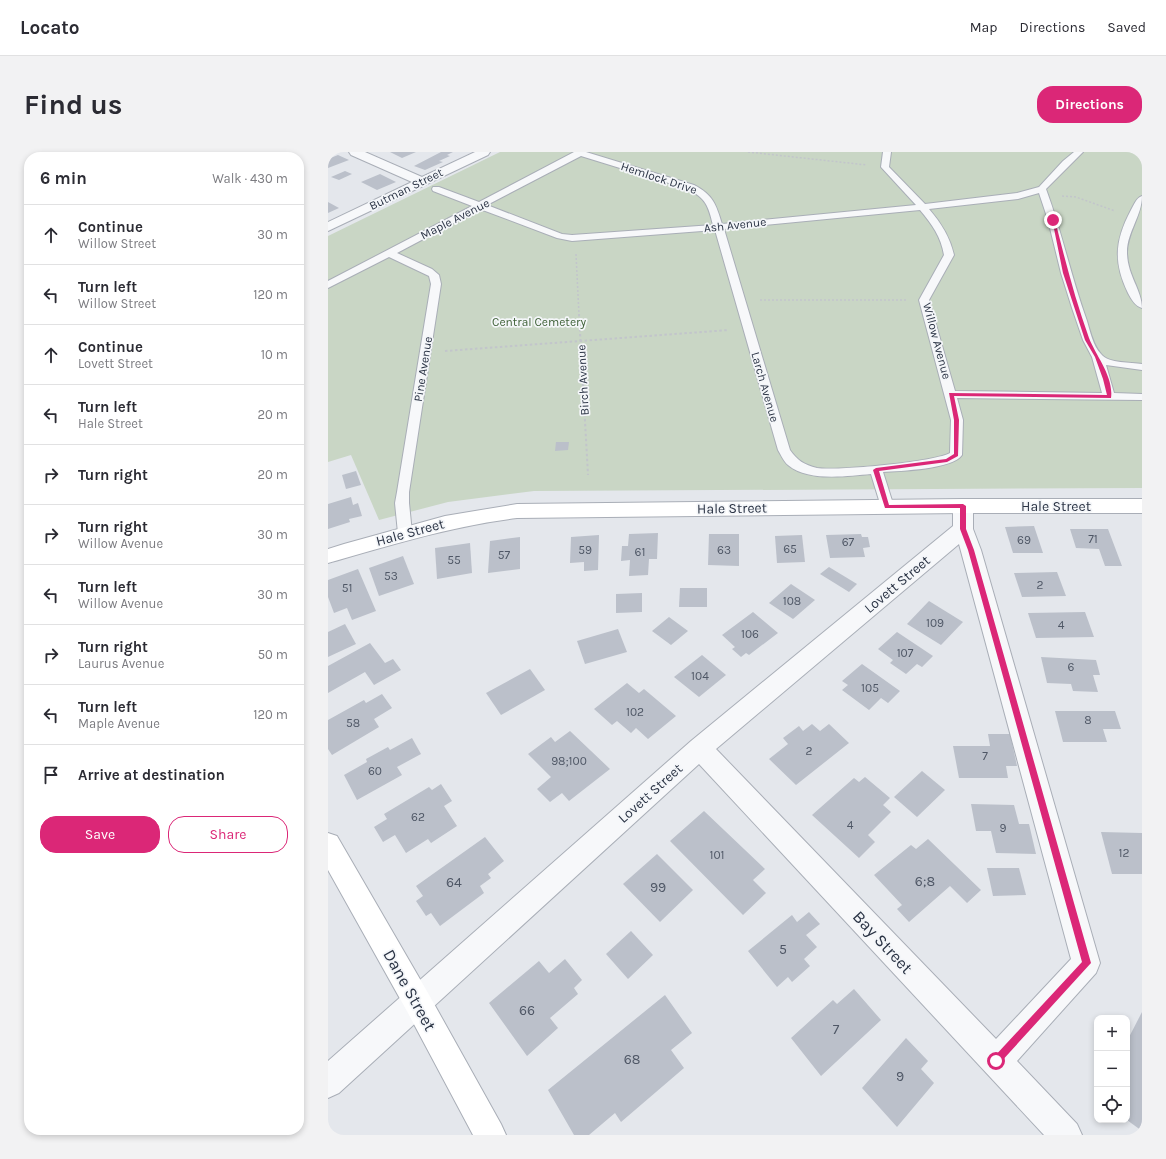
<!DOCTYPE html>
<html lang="en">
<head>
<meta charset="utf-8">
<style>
	:root { --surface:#fff; --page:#f2f2f3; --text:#2b2b33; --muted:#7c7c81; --line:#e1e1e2; --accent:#db2777 }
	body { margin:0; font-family:Karla,sans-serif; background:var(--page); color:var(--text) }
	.controls { position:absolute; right:12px; bottom:12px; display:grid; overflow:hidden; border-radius:8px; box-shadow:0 2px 6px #0003 }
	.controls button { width:36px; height:36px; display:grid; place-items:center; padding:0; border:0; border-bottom:1px solid var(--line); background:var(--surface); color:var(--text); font:20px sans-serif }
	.stop { position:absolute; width:12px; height:12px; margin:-9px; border:3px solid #db2777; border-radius:50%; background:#fff }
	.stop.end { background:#db2777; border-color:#fff; box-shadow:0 1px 4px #0008 }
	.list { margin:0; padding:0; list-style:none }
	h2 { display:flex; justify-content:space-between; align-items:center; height:52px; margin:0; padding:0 16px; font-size:17px }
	h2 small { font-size:13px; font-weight:400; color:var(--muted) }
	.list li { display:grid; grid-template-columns:26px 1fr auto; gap:12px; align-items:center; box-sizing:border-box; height:60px; padding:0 16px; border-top:1px solid var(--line) }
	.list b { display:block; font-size:15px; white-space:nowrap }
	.list p { margin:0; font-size:13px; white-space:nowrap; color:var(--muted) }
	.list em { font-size:13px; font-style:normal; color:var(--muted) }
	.actions { display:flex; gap:8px; padding:12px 16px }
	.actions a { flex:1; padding:9px 0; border:1px solid var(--accent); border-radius:16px; text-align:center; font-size:14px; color:var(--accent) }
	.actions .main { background:var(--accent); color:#fff }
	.icon { flex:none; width:22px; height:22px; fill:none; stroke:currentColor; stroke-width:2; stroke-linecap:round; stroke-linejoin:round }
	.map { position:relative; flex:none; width:814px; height:983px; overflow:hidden; border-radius:16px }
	header { display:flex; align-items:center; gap:24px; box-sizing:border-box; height:56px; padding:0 20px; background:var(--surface); border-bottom:1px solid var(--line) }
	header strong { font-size:19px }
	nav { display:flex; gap:22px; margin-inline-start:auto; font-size:14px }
	.intro { display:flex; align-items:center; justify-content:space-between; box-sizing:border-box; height:96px; padding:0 24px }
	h1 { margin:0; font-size:28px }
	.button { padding:10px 18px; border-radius:16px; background:var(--accent); color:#fff; font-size:14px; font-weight:700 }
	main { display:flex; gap:24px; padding:0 24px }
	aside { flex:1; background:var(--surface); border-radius:16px; box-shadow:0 2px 6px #0003 }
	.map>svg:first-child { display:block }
	.green { fill:#c9d6c5 }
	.building { fill:#bbc0ca }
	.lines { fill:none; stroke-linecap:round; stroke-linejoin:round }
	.lane-casing { stroke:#a9aeb7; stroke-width:2 }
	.street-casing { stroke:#a9aeb7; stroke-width:2 }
	.secondary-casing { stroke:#a9aeb7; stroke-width:2 }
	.path-far1 { stroke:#c2c5cb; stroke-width:1.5; stroke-dasharray:2 2; stroke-linecap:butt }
	.path { stroke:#c2c5cb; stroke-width:2; stroke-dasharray:2.5 2.5; stroke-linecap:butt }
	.lane { fill:#f7f8fa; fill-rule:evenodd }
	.street { fill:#f7f8fa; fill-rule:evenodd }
	.secondary { fill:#fff; fill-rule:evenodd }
	.route { fill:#db2777 }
	.labels { text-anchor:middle; stroke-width:3.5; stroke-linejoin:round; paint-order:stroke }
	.far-street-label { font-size:12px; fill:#2b3445; stroke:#f4f6f9 }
	.far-park-label { font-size:12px; fill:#3f6138; stroke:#f4f6f9 }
	.number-label { font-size:12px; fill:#4f5766 }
	.street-label { font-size:14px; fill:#2b3445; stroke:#f4f6f9 }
	.near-number-label { font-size:14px; fill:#4f5766 }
	.near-street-label { font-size:17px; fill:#2b3445; stroke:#f4f6f9 }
</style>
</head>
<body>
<header>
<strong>Locato</strong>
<nav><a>Map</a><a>Directions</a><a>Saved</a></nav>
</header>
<div class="intro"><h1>Find us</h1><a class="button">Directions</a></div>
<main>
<aside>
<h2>6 min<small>Walk · 430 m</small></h2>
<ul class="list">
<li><svg class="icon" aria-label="ahead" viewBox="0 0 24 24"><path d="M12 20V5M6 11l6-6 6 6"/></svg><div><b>Continue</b><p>Willow Street</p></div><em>30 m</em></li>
<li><svg class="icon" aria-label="left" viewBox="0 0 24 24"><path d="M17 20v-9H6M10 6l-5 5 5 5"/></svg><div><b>Turn left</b><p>Willow Street</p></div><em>120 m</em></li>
<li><svg class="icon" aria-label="ahead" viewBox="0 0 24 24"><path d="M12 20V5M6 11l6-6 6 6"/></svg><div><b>Continue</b><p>Lovett Street</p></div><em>10 m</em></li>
<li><svg class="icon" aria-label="left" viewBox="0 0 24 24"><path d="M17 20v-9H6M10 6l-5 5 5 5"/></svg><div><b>Turn left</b><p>Hale Street</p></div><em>20 m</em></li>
<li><svg class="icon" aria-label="right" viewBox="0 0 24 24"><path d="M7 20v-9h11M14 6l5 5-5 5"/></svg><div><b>Turn right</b></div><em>20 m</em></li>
<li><svg class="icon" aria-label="right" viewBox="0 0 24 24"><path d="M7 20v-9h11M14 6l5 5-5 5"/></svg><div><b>Turn right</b><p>Willow Avenue</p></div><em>30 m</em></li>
<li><svg class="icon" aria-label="left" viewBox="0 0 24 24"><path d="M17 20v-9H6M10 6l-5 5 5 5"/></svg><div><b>Turn left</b><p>Willow Avenue</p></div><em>30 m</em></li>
<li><svg class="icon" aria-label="right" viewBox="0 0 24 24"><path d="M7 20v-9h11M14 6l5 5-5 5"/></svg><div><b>Turn right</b><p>Laurus Avenue</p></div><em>50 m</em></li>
<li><svg class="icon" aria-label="left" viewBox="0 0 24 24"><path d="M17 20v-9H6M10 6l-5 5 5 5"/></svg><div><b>Turn left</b><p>Maple Avenue</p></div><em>120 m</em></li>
<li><svg class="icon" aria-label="arrive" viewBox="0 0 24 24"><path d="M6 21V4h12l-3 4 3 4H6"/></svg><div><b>Arrive at destination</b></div></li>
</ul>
<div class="actions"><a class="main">Save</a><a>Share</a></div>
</aside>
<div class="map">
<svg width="814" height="983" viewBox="0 0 814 983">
	<rect width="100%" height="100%" fill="#e4e7ec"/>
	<polygon class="green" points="172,0 814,0 814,336 206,339 120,350 51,368 23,303 0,310 0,84"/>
	<g class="building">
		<polygon points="62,0 88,0 74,6"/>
		<polygon points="113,0 125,0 119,3 122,4 111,9 115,10 97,18 86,14"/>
		<polygon points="10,3 21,8 0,16 0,7"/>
		<polygon points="17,19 24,22 11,28 3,25"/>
		<polygon points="52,22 68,30 49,38 33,30"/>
		<polygon points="0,50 11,56 0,61"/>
		<polygon points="228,290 241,290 240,298 227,299"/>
		<polygon points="28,319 33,333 18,337 14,323"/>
		<polygon points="23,345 25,353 30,351 34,364 21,367 22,370 0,377 0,352"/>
		<polygon points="706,374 715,401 685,401 677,375"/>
		<polygon points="742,377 780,377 794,414 777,414 771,397 748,396"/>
		<polygon points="330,381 329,407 321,407 320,423 301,424 302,408 293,409 294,394 300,394 301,382"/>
		<polygon points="381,382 411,382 411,414 380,413"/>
		<polygon points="533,382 534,385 540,385 542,395 535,396 537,405 502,406 498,383"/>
		<polygon points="271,383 270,418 256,419 256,410 242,411 243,385"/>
		<polygon points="474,383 477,410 449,411 447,384"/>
		<polygon points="192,385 192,417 160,421 162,389"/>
		<polygon points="142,391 144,421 109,427 107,396"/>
		<polygon points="75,404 86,432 51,444 41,416"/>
		<polygon points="501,415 529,432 521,440 492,422"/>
		<polygon points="30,417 48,459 24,468 19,456 6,461 0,445 0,428"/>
		<polygon points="729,420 738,444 694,445 686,421"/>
		<polygon points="463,432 487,448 465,467 441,451"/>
		<polygon points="352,436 379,436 379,455 351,455"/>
		<polygon points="314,441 314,460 288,461 288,442"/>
		<polygon points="601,449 635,470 613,493 579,472"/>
		<polygon points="425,460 450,481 421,503 418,501 413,505 404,497 407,495 394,483"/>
		<polygon points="757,460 766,485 708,486 700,461"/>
		<polygon points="341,465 360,479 343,493 324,479"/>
		<polygon points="17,472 28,492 0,505 0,480"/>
		<polygon points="290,477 299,500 257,512 249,489"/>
		<polygon points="569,480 605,504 594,515 589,512 578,522 562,511 565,508 550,497"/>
		<polygon points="42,491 57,511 65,507 73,518 46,533 37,520 0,541 0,514"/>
		<polygon points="374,503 398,523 371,545 346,525"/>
		<polygon points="713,505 768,508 772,523 765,523 770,540 745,539 743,532 719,531"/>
		<polygon points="534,512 572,539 560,551 553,546 541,558 514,538 520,533 514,529"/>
		<polygon points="202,517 217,538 173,563 158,541"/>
		<polygon points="299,531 311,541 316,537 348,564 320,587 308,576 303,581 289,569 284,573 266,557"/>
		<polygon points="54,542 64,556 46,567 51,575 4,603 0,597 0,568 36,548 38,551"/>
		<polygon points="727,559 787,559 793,577 775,577 779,590 735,590"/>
		<polygon points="484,572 492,579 501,572 521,591 468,633 441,607 460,592 455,586 471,574 475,579"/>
		<polygon points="242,579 282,617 241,649 234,641 222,650 209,637 223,625 200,602 223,585 227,590"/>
		<polygon points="660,582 682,582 689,614 678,614 680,626 631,626 625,594 662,594"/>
		<polygon points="84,586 93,602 69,615 74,623 29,648 16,623 39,610 38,607 60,595 62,598"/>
		<polygon points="594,619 617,638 589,665 566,645"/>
		<polygon points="537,625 562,646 555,653 563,660 540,683 547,690 531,706 484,663 526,626 531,630"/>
		<polygon points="113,632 124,649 116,654 129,674 103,691 100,687 78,701 67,683 55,690 46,675 59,667 56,662 101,635 104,638"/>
		<polygon points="643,652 686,653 691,672 701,672 708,702 668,701 663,679 648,679"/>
		<polygon points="376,659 437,717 425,728 438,741 415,763 342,689"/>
		<polygon points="773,680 814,681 814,722 784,722"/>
		<polygon points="157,685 176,709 160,722 163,726 152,734 156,741 112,774 103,761 98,764 88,749 95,744 88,734"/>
		<polygon points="600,687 653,738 639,751 622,734 581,770 569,757 574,753 546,723 583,693 588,697"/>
		<polygon points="329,702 365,738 332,770 295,732"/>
		<polygon points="659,716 691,716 698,743 665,744"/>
		<polygon points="481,760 492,772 478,783 489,795 476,807 482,814 464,830 460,825 449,835 420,799 464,763 469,770"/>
		<polygon points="303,779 325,803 300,827 278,802"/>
		<polygon points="237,807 254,828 246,836 250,842 222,866 230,876 199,904 161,851 211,809 221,821"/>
		<polygon points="526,837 553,868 493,924 463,886 505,848 509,852"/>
		<polygon points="337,843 364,881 343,898 356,916 293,970 287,961 261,983 246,983 220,938"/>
		<polygon points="814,860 814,979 799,968 799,889"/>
		<polygon points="578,886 600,909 593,917 606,931 569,975 534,936"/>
	</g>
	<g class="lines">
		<defs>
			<g id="lane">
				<path d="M246 0H258L366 33C385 43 388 52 394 72L588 53 553 15 555 0H563L561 15 597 52 689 41 711 35 735 9 746 0H755L718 37C734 80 743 125 759 169 762 179 765 194 773 202 781 212 803 210 814 212V218L778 213 786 241 814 242V248L629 246 635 268 634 303C625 317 572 319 555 320L566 355 564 358 559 359 554 358 543 322C519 324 480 330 460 313 456 310 453 303 450 298L387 78 244 89 229 86 152 57 69 101 104 117 111 123 113 132 81 340V351L84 381 82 384 77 386 72 384 70 381 67 351 69 340 103 132 101 124 61 105 0 136V129L144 54 105 39 104 37 105 35H111L151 50ZM253 4 360 37C378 47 380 53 385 73L244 83 234 82 159 53ZM711 41 720 68 733 121 744 156 755 188 764 205 774 241 627 239 601 148 626 103C622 85 613 71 601 57L690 47ZM592 58C604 72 613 85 616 103L591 148 623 268 622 301C606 310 508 319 489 316 476 313 469 308 462 298L396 77Z"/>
				<path d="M814 44C814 64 799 80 799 100 799 123 814 138 814 156 807 154 803 147 800 141 785 110 787 88 803 58 806 53 808 46 814 44Z"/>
			</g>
			<g id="street">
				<polygon points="21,0 37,0 94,25 147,0 162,0 160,3 0,79 0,70 84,30 23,3"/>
				<path d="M635 347 642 349 645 354V377L653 398 772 811 768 821 689 909 749 972 754 983H716L371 612 11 941 0 946V909L363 589 625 374V354L628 349ZM631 392 743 807 668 887 388 597Z"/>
			</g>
			<g id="secondary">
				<path d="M635 347H814V361H635L189 366C124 374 63 393 0 411V397L16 392 117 364 189 352Z"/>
				<polygon points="0,681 9,684 100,841 173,972 178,983 145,983 80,861 0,718"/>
			</g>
		</defs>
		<use href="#lane" class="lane-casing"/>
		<use href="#street" class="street-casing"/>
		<use href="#secondary" class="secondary-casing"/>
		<g class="path-far1">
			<polyline points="420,0 539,13"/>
			<polyline points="734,44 748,45 787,59"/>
			<polyline points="248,102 251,163"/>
			<polyline points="432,148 579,148"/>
		</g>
		<g class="path">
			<polyline points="251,162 260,323"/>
			<polyline points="117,199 401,178"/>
		</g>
		<use href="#lane" class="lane"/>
		<use href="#street" class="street"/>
		<use href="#secondary" class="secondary"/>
	</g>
	<path class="route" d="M724 67 727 68C737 108 747 147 761 186 768 204 786 225 783 246L626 244 631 268 630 304 619 310 551 319 561 353 635 352 638 354V377L646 398 763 811 671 912 668 914 665 912 663 909 665 906 754 810 640 398 632 377V356H557L545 318 548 316 618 307 626 302V268L621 241 779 243 775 227 767 205 757 188 735 121Z"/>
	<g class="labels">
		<g class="far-street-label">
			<text transform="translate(331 26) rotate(18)" y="4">Hemlock Drive</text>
			<text transform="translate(78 37) rotate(-26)" y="4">Butman Street</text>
			<text transform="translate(127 67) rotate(-27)" y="4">Maple Avenue</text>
			<text transform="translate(407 73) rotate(-6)" y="4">Ash Avenue</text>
			<text transform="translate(609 189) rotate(75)" y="4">Willow Avenue</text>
			<text transform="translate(95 217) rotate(-81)" y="4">Pine Avenue</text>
			<text transform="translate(255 228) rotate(-93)" y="4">Birch Avenue</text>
			<text transform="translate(437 235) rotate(74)" y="4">Larch Avenue</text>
		</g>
		<g class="far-park-label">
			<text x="211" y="174">Central Cemetery</text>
		</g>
		<g class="number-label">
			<text x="765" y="391">71</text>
			<text x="696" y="392">69</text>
			<text x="520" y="394">67</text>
			<text x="462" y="401">65</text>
			<text x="257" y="402">59</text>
			<text x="396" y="402">63</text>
			<text x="312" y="404">61</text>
			<text x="176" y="407">57</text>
			<text x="126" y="412">55</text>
			<text x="63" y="428">53</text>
			<text x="712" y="437">2</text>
			<text x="19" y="440">51</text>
			<text x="464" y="453">108</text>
			<text x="607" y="475">109</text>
			<text x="733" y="477">4</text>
			<text x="422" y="486">106</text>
			<text x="577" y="505">107</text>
			<text x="743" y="519">6</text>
			<text x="372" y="528">104</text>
			<text x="542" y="540">105</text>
			<text x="307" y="564">102</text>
			<text x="760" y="572">8</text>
			<text x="25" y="575">58</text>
			<text x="481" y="603">2</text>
			<text x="657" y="608">7</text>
			<text x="241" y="613">98;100</text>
			<text x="47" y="623">60</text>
			<text x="90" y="669">62</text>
			<text x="522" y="677">4</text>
			<text x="675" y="680">9</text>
			<text x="796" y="705">12</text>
			<text x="389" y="707">101</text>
		</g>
		<g class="street-label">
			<text x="728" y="359">Hale Street</text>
			<text transform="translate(404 356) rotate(-1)" y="5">Hale Street</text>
			<text transform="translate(82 380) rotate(-15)" y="5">Hale Street</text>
			<text transform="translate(569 432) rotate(-40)" y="5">Lovett Street</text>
			<text transform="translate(322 641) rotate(-42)" y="5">Lovett Street</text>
		</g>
		<g class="near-number-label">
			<text x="597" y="734">6;8</text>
			<text x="126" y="735">64</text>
			<text x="330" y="740">99</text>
			<text x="455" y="802">5</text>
			<text x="199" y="863">66</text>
			<text x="508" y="882">7</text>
			<text x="304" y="912">68</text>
			<text x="572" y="929">9</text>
		</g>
		<g class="near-street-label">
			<text transform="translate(555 790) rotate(47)" y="6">Bay Street</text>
			<text transform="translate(82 838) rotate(61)" y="6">Dane Street</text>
		</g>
	</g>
</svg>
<div class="controls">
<button>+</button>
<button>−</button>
<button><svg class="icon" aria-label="locate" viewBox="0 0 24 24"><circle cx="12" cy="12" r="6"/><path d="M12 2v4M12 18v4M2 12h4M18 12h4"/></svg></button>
</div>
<div class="stop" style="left:668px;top:909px"></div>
<div class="stop end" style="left:725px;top:68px"></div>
</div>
</main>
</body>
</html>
